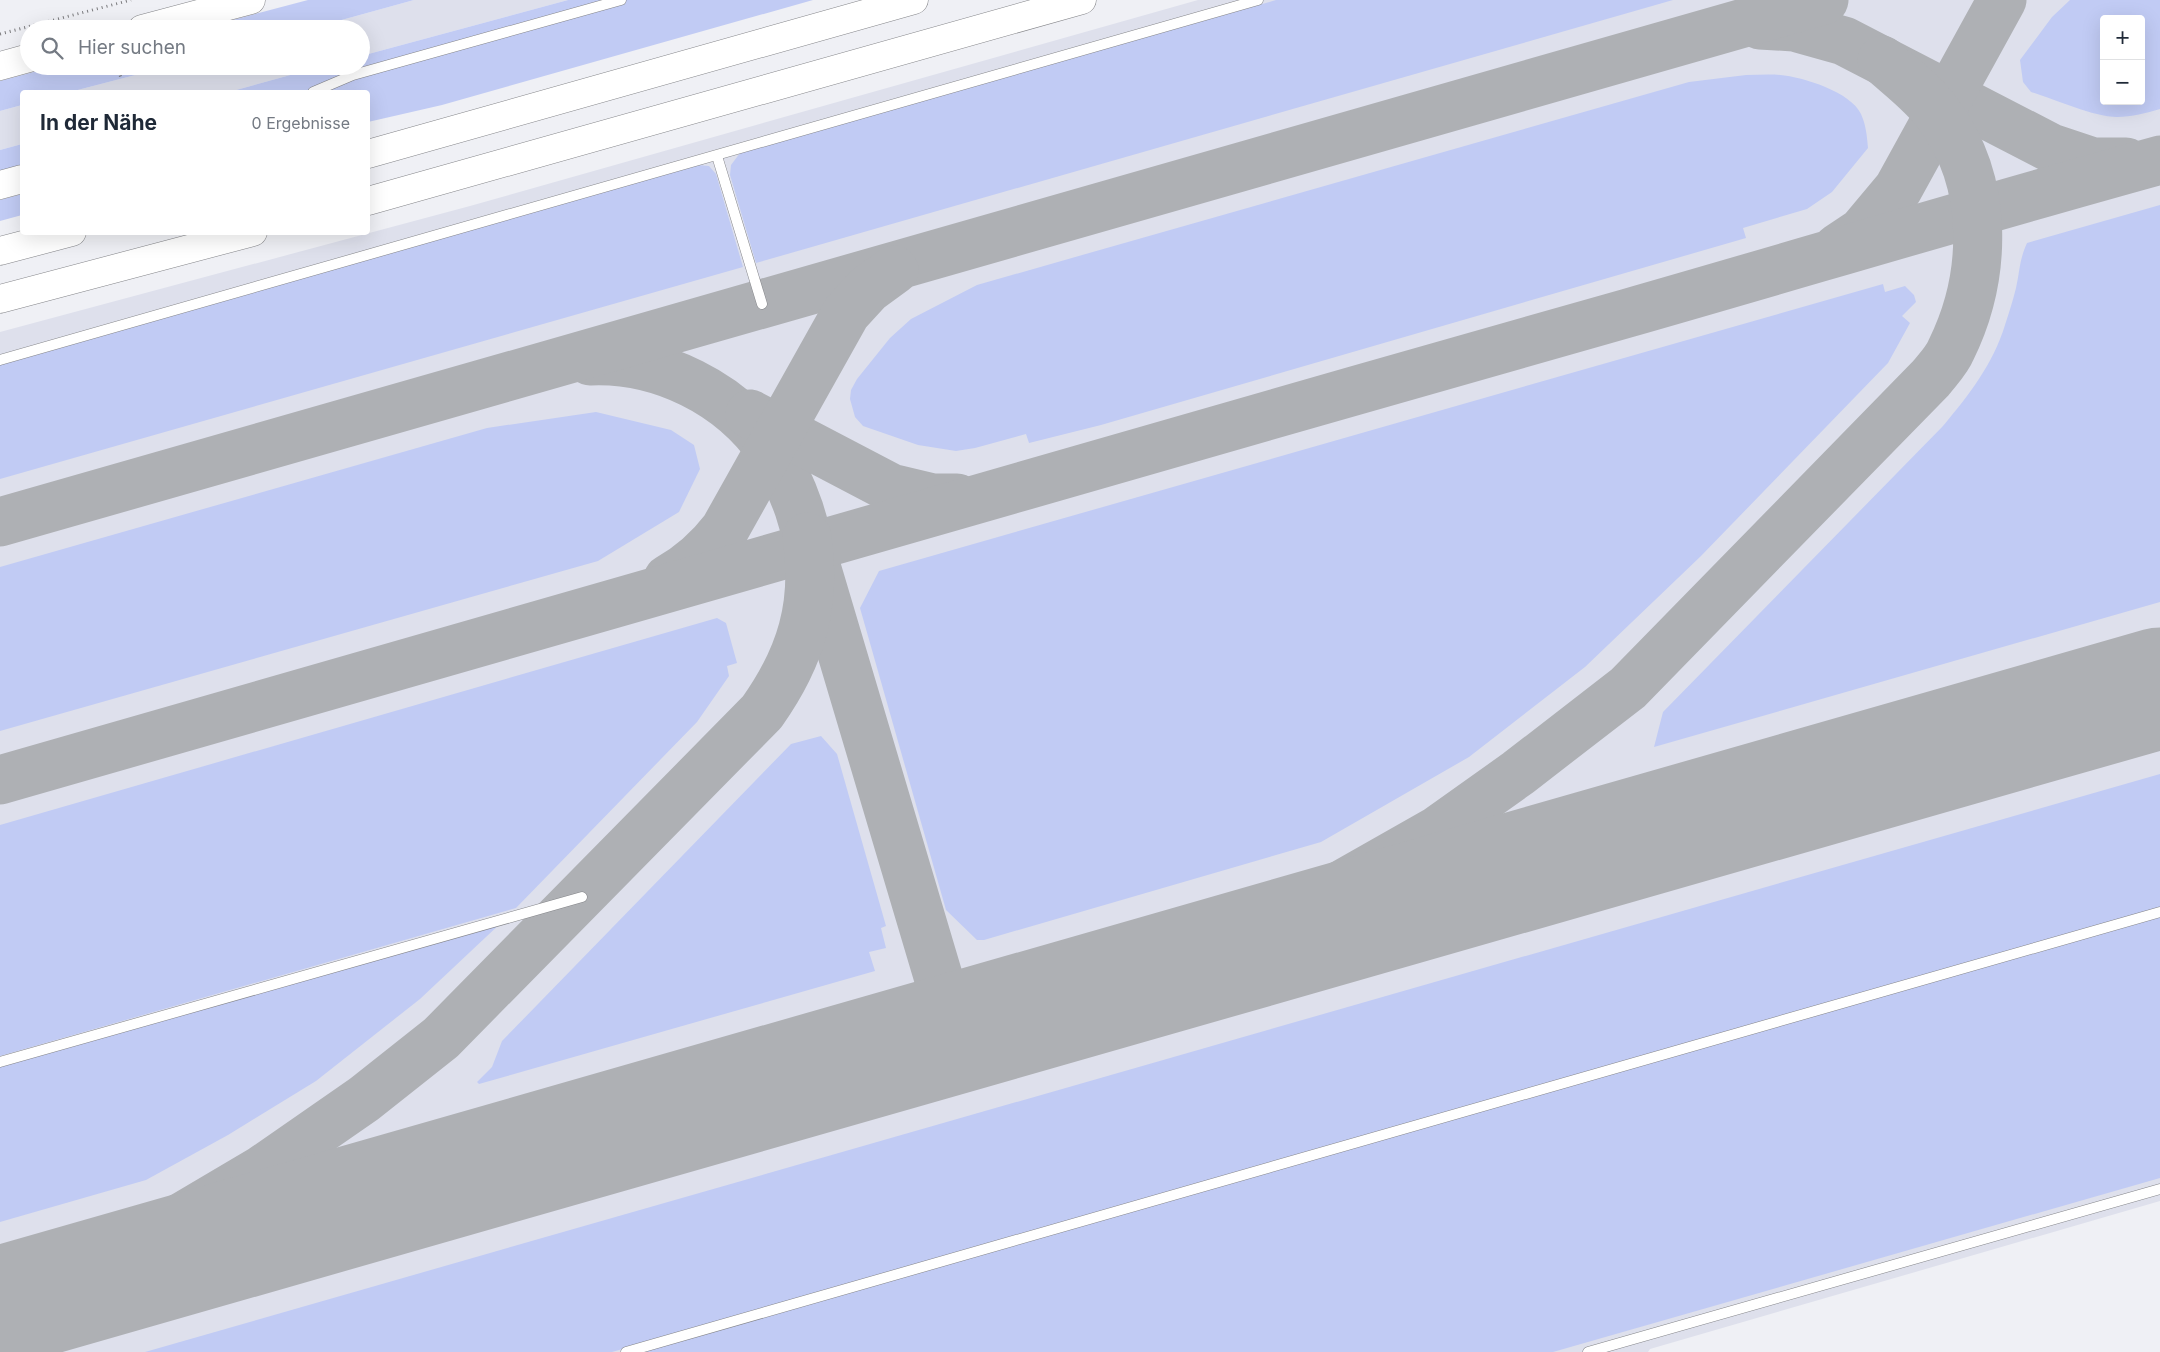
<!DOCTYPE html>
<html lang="de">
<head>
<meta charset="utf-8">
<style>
	:root { --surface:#fff; --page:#f6f6f7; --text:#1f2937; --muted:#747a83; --line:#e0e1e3 }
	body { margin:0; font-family:Inter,sans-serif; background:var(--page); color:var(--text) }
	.controls { position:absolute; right:15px; top:15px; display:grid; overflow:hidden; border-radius:5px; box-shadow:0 5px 20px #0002 }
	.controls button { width:45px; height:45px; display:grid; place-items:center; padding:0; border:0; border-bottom:1px solid var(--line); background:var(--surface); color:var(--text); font:25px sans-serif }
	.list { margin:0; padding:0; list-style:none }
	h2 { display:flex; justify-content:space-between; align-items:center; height:65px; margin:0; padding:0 20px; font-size:21px }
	h2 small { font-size:16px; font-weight:400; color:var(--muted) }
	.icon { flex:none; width:28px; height:28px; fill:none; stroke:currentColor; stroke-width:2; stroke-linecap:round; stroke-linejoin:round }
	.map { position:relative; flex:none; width:2160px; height:1352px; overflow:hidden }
	.search { position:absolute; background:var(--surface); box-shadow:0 5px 20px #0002; left:20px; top:20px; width:350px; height:55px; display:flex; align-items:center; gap:12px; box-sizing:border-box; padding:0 18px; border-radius:28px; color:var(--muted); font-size:19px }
	.panel { position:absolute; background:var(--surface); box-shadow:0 5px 20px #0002; left:20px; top:90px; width:350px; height:145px; border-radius:5px }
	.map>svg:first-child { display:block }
	.built { fill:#dee0ec; fill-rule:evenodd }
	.green { fill:#c1cbf4; fill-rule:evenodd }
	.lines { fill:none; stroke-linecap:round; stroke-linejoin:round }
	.taxiway { stroke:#aeb0b4; stroke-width:49 }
	.runway { stroke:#aeb0b4; stroke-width:121 }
	.service-casing { stroke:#848589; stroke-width:11 }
	.secondary-casing { stroke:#848589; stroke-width:29 }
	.motorway-casing { stroke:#848589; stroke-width:29 }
	.path { stroke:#7a7a7d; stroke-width:3; stroke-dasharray:1 4; stroke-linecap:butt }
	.service { stroke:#fff; stroke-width:10 }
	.secondary { stroke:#fff; stroke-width:28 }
	.motorway { stroke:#fff; stroke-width:28 }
</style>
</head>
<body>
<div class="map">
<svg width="2160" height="1352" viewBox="0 0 2160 1352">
	<rect width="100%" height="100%" fill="#eff0f5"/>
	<g class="built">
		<polygon points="414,0 568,0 361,56 361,29 309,29"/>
		<path d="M1198 0H2160V1201L1650 1349 1648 1352H0V332L470 206ZM2104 19H2141V101H2104Z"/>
		<polygon points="170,66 323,66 229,92 70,92"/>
		<polygon points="22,105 22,144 0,150 0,111"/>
	</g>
	<g class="green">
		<polygon points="308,0 414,0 309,29 199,29"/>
		<polygon points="568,0 813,0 442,105 368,122 368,92 229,92 323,66 361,66 361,56"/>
		<polygon points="1276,0 1673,0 756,263 730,175 731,165 740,153"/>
		<path d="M2070 0H2160V109C2146 113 2132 117 2117 117 2093 117 2055 99 2031 92L2023 82 2020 60 2052 17ZM2104 19H2141V101H2104Z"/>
		<polygon points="56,66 170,66 70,92 22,92 22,105 0,111 0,81"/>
		<path d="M1746 75C1757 75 1769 74 1780 75 1803 77 1851 92 1861 114 1866 125 1867 136 1868 148L1832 192 1807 209 1743 228 1746 238 1101 425 1029 443 1026 434 975 448 956 451 918 445 863 426 855 417 850 399 851 390 857 379 890 338 911 319 977 285 1689 82Z"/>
		<polygon points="22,144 22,169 0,175 0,150"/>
		<polygon points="698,165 709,166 716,174 743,267 0,479 0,365"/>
		<polygon points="22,194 22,215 0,221 0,200"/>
		<path d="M2160 205V602L1654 747 1663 712 1943 426C1969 395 1993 364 2005 325 2009 313 2013 300 2016 288 2020 270 2019 261 2027 243Z"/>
		<polygon points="1883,284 1885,292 1905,286 1914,295 1916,302 1902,316 1910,323 1888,363 1701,556 1585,667 1469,757 1321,842 984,940 977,940 946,910 860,608 879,571"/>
		<polygon points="596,412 671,430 694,445 700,469 679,512 598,561 0,731 0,567 487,428"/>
		<polygon points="717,618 726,623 737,663 727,666 729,676 697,722 516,908 0,1056 0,825"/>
		<polygon points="821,736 837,754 886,926 881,928 886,948 869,952 875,971 479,1084 477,1082 492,1067 502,1041 791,744"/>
		<polygon points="2160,774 2160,908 612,1352 145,1352"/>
		<polygon points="2160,916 2160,1178 1553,1352 641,1352"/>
		<polygon points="503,921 420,999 316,1081 228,1135 146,1180 0,1222 0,1066"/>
	</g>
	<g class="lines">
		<g class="taxiway">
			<polyline points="1760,25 1794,27 1844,41 2051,148 2093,162 2126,162"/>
			<polyline points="1838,248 1862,232 1898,189 2002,0"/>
			<path d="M590 361C660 358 731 393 771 451 783 469 792 489 799 509L955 1033"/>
			<polyline points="750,414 891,488 933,498 957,498"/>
			<polyline points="0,522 1824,0"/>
			<path d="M668 579C691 566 709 550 725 529L846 313 868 289 894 270"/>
			<path d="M0 780C543 624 1085 467 1628 313 1806 262 1982 209 2160 160"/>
			<path d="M1235 953 1334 889 1438 830 1518 773 1628 688 1931 378C1938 369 1947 360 1951 350 1987 277 1990 183 1939 115 1924 94 1901 77 1882 60"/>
			<path d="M0 1300 175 1221 263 1169 364 1099 441 1038 762 712C801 657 817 605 807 537"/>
		</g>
		<polyline class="runway" points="0,1307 2160,688"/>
		<defs>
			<g id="service">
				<polyline points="313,92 353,75 621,0"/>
				<polyline points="717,156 762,304"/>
				<polyline points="0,360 1258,0"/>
				<polyline points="0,1062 582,897"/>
				<polyline points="626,1352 2160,912"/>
				<polyline points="1588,1352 2160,1189"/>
			</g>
			<g id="secondary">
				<polyline points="142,29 251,0"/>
				<polyline points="0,66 29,58"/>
			</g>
			<g id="motorway">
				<polyline points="368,154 914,0"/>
				<polyline points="0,185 22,179"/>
				<polyline points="368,201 1082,0"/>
				<polyline points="0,251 72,232"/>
				<polyline points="0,299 253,232"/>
			</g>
		</defs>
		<use href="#service" class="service-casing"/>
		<use href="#secondary" class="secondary-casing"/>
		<use href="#motorway" class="motorway-casing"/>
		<g class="path">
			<polyline points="0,34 131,0"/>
			<polyline points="117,66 121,78"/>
		</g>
		<use href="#service" class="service"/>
		<use href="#secondary" class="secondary"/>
		<use href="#motorway" class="motorway"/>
	</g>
</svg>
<div class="controls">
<button>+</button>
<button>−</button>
</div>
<div class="search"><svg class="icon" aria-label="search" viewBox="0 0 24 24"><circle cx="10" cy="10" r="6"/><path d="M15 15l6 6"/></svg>Hier suchen</div>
<section class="panel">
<h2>In der Nähe<small>0 Ergebnisse</small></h2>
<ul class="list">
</ul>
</section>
</div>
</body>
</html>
